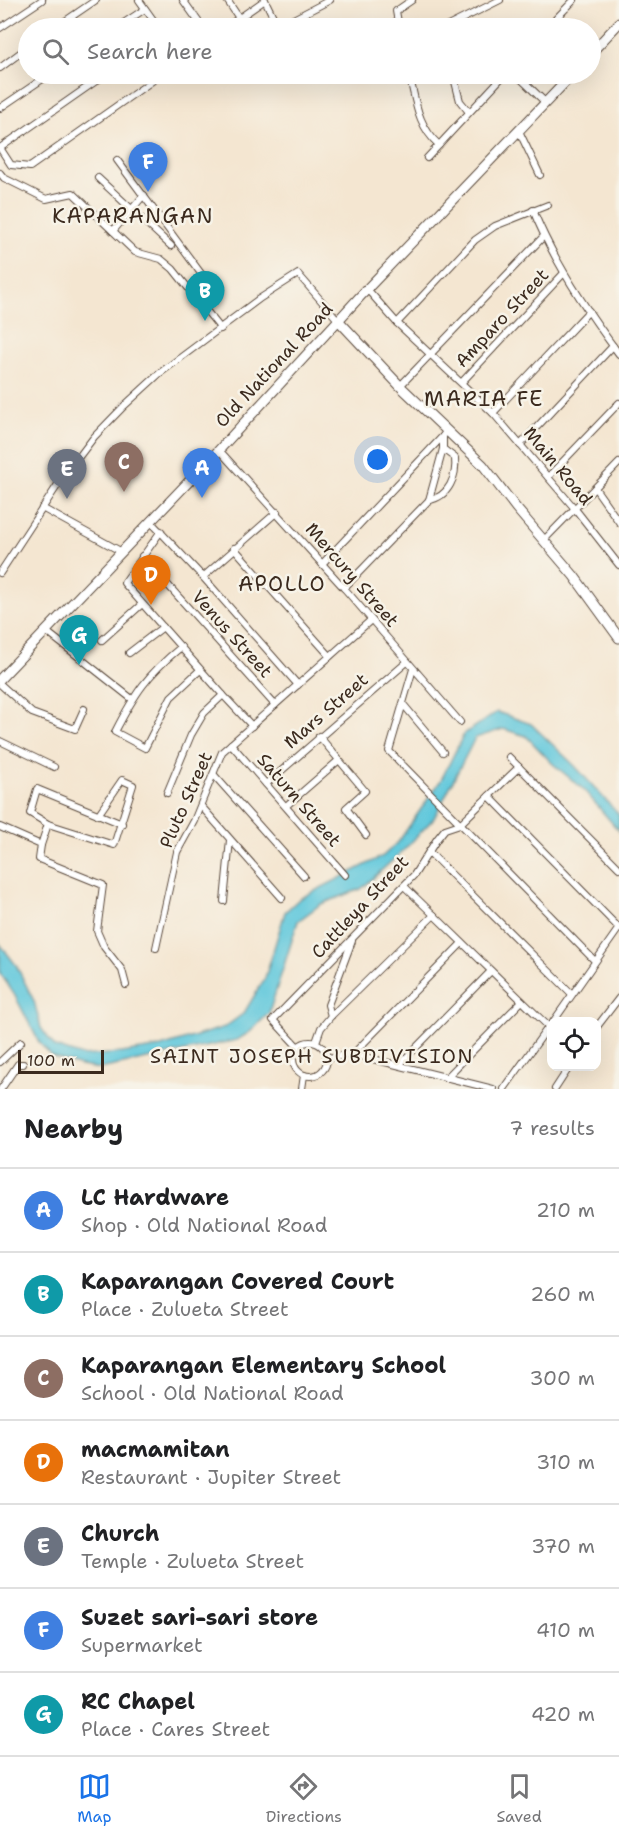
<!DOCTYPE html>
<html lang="en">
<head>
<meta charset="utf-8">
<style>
	:root { --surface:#fff; --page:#f2f2f2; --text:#202124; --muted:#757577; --line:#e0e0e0; --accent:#1a73e8 }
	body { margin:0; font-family:"Shantell Sans",sans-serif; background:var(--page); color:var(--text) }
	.controls { position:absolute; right:18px; bottom:18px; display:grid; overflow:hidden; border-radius:12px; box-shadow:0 6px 24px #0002 }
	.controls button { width:54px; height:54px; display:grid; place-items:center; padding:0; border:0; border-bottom:2px solid var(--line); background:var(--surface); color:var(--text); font:30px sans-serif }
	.scale { position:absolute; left:18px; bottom:15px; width:86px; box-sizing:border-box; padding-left:6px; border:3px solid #3b2a1e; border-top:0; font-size:16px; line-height:21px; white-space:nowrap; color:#3b2a1e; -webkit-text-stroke:4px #f7f3e8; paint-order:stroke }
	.you { position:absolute; left:378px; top:460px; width:21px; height:21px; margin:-15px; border:4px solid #fff; border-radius:50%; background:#1a73e8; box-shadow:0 0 0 9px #1a73e833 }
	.badge { display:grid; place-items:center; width:39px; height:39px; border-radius:50%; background:var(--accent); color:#fff; font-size:20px; font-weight:700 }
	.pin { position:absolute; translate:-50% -50px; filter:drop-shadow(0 2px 3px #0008) }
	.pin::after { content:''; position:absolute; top:32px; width:21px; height:18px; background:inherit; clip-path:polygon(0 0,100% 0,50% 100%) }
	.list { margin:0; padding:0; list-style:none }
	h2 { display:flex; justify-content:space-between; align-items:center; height:78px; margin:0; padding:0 24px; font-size:26px }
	h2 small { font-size:20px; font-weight:400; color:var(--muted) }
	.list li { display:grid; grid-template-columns:39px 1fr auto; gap:18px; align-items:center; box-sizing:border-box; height:84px; padding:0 24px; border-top:2px solid var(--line) }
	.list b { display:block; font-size:22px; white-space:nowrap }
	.list p { margin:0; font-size:20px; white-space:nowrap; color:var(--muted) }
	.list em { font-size:20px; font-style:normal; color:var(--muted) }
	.icon { flex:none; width:33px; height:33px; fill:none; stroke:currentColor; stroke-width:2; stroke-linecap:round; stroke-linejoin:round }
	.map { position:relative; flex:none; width:619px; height:1089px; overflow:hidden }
	.search { position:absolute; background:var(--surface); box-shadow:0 6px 24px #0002; left:18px; right:18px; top:18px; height:66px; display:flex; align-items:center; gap:15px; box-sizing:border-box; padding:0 21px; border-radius:33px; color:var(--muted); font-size:22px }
	.sheet { height:666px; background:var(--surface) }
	nav { display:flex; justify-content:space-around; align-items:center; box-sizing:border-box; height:84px; border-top:2px solid var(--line); background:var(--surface); font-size:16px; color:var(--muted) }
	nav a { display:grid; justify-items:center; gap:3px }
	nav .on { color:var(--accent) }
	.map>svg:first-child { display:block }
	.water { fill:#60c8dc; stroke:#4e797d; stroke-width:1.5 }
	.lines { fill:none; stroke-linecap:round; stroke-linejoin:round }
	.street-casing { stroke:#574639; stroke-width:8 }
	.secondary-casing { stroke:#574639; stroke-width:11 }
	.street { stroke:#fff; stroke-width:6 }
	.secondary { stroke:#fff; stroke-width:9 }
	.labels { text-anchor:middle; stroke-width:5; stroke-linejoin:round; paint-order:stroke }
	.street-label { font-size:18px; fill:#3b2a1e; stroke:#f7f3e8 }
	.neighbourhood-label { font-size:20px; letter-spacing:1.5px; fill:#3b2a1e; stroke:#f7f3e8 }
	.quarter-label { font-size:21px; letter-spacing:1.5px; fill:#3b2a1e; stroke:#f7f3e8 }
</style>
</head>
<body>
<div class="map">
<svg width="619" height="1089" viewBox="0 0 619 1089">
	<rect width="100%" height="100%" fill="#f7f3e8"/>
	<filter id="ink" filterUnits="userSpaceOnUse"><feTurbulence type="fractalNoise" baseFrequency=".0167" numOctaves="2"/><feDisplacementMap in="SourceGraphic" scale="12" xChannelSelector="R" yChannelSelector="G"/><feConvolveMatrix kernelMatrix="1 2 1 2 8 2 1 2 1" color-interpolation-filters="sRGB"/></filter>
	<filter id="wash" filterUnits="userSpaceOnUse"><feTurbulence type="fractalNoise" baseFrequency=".008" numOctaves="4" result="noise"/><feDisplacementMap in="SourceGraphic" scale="24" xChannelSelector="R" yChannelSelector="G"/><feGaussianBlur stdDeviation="1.35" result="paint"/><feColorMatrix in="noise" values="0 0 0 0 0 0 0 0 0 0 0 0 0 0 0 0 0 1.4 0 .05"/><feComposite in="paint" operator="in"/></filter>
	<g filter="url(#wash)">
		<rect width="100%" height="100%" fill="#f4e6d1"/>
		<polygon class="water" points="497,712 531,724 575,766 619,815 619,831 583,789 553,764 526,736 503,729 475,738 434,818 404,850 361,889 321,904 298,921 269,1013 250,1032 237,1040 100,1069 80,1066 51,1056 39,1042 14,994 0,973 0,944 16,965 34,1001 41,1028 55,1047 82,1056 122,1053 161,1047 225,1027 244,1013 265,978 285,912 299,899 383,856 399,841 441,780 464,734"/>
	</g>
	<g filter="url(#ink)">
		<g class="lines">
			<defs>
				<g id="street">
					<polyline points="139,0 159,28"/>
					<polyline points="183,0 203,28"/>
					<polyline points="227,0 239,18"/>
					<polyline points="265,0 278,27 330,0"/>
					<polyline points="0,28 42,0"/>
					<polyline points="55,28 96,0"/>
					<polyline points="116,28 145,9"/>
					<polyline points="225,28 265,0"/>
					<polyline points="399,28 396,11 412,0"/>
					<polyline points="444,28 500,0"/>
					<polyline points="547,28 574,0"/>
					<polyline points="0,68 28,47"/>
					<path d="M409 74C416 101 417 125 439 145"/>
					<polyline points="453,74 460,101 469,112"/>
					<polyline points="516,74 546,103"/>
					<polyline points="0,108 50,74"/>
					<polyline points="519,131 540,175"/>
					<polyline points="0,148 11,165 30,167 162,74"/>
					<polyline points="0,148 106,74"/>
					<polyline points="427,158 505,74"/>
					<polyline points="117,160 208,283"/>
					<polyline points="0,173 4,178 46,199 73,193 135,252 161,259 173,269 221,329"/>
					<polyline points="98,178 171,246"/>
					<path d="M533 210C554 262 586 310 619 354"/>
					<polyline points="113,231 144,195"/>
					<polyline points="367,289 397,323 493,413 576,510 619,565"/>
					<polyline points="397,323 475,240 495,226 548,205"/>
					<polyline points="462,382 564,273"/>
					<polyline points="400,386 544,236"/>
					<polyline points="493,413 589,311"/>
					<polyline points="520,445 613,346"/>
					<polyline points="219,450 344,588 460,722"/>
					<polyline points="548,477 619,403"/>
					<polyline points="595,488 619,522"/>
					<path d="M429 500C449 497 457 476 455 458L443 449"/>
					<polyline points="42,508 122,552"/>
					<polyline points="151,522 203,577 298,685"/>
					<polyline points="161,531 124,583 223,695 252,726"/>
					<polyline points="544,540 619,463"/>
					<polyline points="234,548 330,656"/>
					<polyline points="142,556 275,705"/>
					<polyline points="322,564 442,437"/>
					<polyline points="0,573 59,483 94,437 124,406 160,373 259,299 298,274 338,320"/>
					<polyline points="203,577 277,512"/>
					<polyline points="344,588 429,500 443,449 443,436 447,430"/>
					<polyline points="47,632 132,699"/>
					<polyline points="102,640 142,604"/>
					<path d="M181 647C147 675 135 693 115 732L145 748 171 697 200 670"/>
					<polyline points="129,653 163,627"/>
					<polyline points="413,669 389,751 595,961"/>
					<polyline points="0,684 32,713 75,729 84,709"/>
					<polyline points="403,704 443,752"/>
					<polyline points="319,736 365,791 346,808 366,835"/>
					<polyline points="0,741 54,767"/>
					<polyline points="231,744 345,875"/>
					<polyline points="509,757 619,868"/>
					<polyline points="214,775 304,876"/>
					<polyline points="266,784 407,662"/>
					<polyline points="167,793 191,735 204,713 223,695"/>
					<polyline points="489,796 619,928"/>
					<polyline points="201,806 282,898"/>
					<polyline points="286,806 339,760"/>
					<polyline points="98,815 122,780 133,785 114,845 48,824 30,813 37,789 122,824"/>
					<polyline points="0,827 41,845 39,859 103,885 97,931 104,947 122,970 126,985"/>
					<polyline points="41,845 48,824"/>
					<polyline points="429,852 572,994"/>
					<polyline points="404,886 549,1027"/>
					<polyline points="224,901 230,840"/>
					<polyline points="156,948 177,852 194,821 222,752 371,620"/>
					<polyline points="331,1016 328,1005 352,941"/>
					<polyline points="553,1022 619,928"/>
					<polyline points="596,1028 619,998"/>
					<circle cx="310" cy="1059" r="17"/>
					<polyline points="316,1042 321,1028 331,1016 434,915"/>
					<polyline points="297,1046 273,1020 414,875 437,839 445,829 460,824 519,767"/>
					<polyline points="353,1054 462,943"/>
					<polyline points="328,1058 353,1054 493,1089"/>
					<polyline points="0,1062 21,1042"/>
					<polyline points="399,1065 491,971"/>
					<polyline points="446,1078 522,1001"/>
					<polyline points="1,1089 18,1064 23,1064"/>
					<polyline points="302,1089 304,1075"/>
					<polyline points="504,1089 549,1026"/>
					<polyline points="555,1089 570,1066"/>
				</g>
				<g id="secondary">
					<polyline points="590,54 619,23"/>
					<polyline points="338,320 400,386 483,465 516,508 574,576 619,638"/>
					<polyline points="0,679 219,450 367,289 573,74"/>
				</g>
			</defs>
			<use href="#street" class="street-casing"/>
			<use href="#secondary" class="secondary-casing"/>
			<use href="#street" class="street"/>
			<use href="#secondary" class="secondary"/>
		</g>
	</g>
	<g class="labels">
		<g class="street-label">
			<text transform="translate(502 318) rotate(-47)" y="6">Amparo Street</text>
			<text transform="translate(274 365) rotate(-47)" y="6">Old National Road</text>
			<text transform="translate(558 466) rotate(50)" y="6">Main Road</text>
			<text transform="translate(352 575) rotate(49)" y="6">Mercury Street</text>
			<text transform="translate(232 634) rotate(48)" y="6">Venus Street</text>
			<text transform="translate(326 711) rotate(-41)" y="6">Mars Street</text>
			<text transform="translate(186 800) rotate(-66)" y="6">Pluto Street</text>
			<text transform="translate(299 800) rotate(49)" y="6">Saturn Street</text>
			<text transform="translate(360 907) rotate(-47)" y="6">Cattleya Street</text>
		</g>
		<g class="neighbourhood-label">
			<text x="312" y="1063">SAINT JOSEPH SUBDIVISION</text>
		</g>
		<g class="quarter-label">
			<text x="133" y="223">KAPARANGAN</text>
			<text x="484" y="406">MARIA FE</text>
			<text x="282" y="591">APOLLO</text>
		</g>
	</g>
</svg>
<div class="controls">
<button><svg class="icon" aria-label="locate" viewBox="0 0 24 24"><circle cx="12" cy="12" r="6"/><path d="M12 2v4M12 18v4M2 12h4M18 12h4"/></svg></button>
</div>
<div class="scale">100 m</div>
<div class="you"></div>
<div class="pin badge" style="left:202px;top:498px;background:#3f7fe0">A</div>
<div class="pin badge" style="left:205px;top:321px;background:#0f9aa8">B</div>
<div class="pin badge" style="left:124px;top:492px;background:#8d6e63">C</div>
<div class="pin badge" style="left:151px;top:605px;background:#e8710a">D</div>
<div class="pin badge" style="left:67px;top:499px;background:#6b7280">E</div>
<div class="pin badge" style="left:148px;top:192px;background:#3f7fe0">F</div>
<div class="pin badge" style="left:79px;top:665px;background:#0f9aa8">G</div>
<div class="search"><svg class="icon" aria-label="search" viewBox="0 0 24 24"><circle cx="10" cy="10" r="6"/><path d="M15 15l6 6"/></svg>Search here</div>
</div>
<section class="sheet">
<h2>Nearby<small>7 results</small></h2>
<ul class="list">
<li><span class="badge" style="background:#3f7fe0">A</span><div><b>LC Hardware</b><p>Shop · Old National Road</p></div><em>210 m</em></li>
<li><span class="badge" style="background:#0f9aa8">B</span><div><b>Kaparangan Covered Court</b><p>Place · Zulueta Street</p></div><em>260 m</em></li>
<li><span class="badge" style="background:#8d6e63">C</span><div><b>Kaparangan Elementary School</b><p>School · Old National Road</p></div><em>300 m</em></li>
<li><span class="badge" style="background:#e8710a">D</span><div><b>macmamitan</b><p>Restaurant · Jupiter Street</p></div><em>310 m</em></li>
<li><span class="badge" style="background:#6b7280">E</span><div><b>Church</b><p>Temple · Zulueta Street</p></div><em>370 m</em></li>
<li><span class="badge" style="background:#3f7fe0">F</span><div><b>Suzet sari-sari store</b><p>Supermarket</p></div><em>410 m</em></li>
<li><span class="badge" style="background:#0f9aa8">G</span><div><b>RC Chapel</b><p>Place · Cares Street</p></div><em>420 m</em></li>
</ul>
</section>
<nav>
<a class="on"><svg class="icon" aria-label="map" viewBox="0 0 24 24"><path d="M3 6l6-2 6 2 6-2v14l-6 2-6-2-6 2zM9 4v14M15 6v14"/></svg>Map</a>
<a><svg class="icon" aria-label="directions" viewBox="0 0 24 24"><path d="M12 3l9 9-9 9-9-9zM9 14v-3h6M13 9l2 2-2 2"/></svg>Directions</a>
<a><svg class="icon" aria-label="saved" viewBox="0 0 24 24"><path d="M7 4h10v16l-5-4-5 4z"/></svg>Saved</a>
</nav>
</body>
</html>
